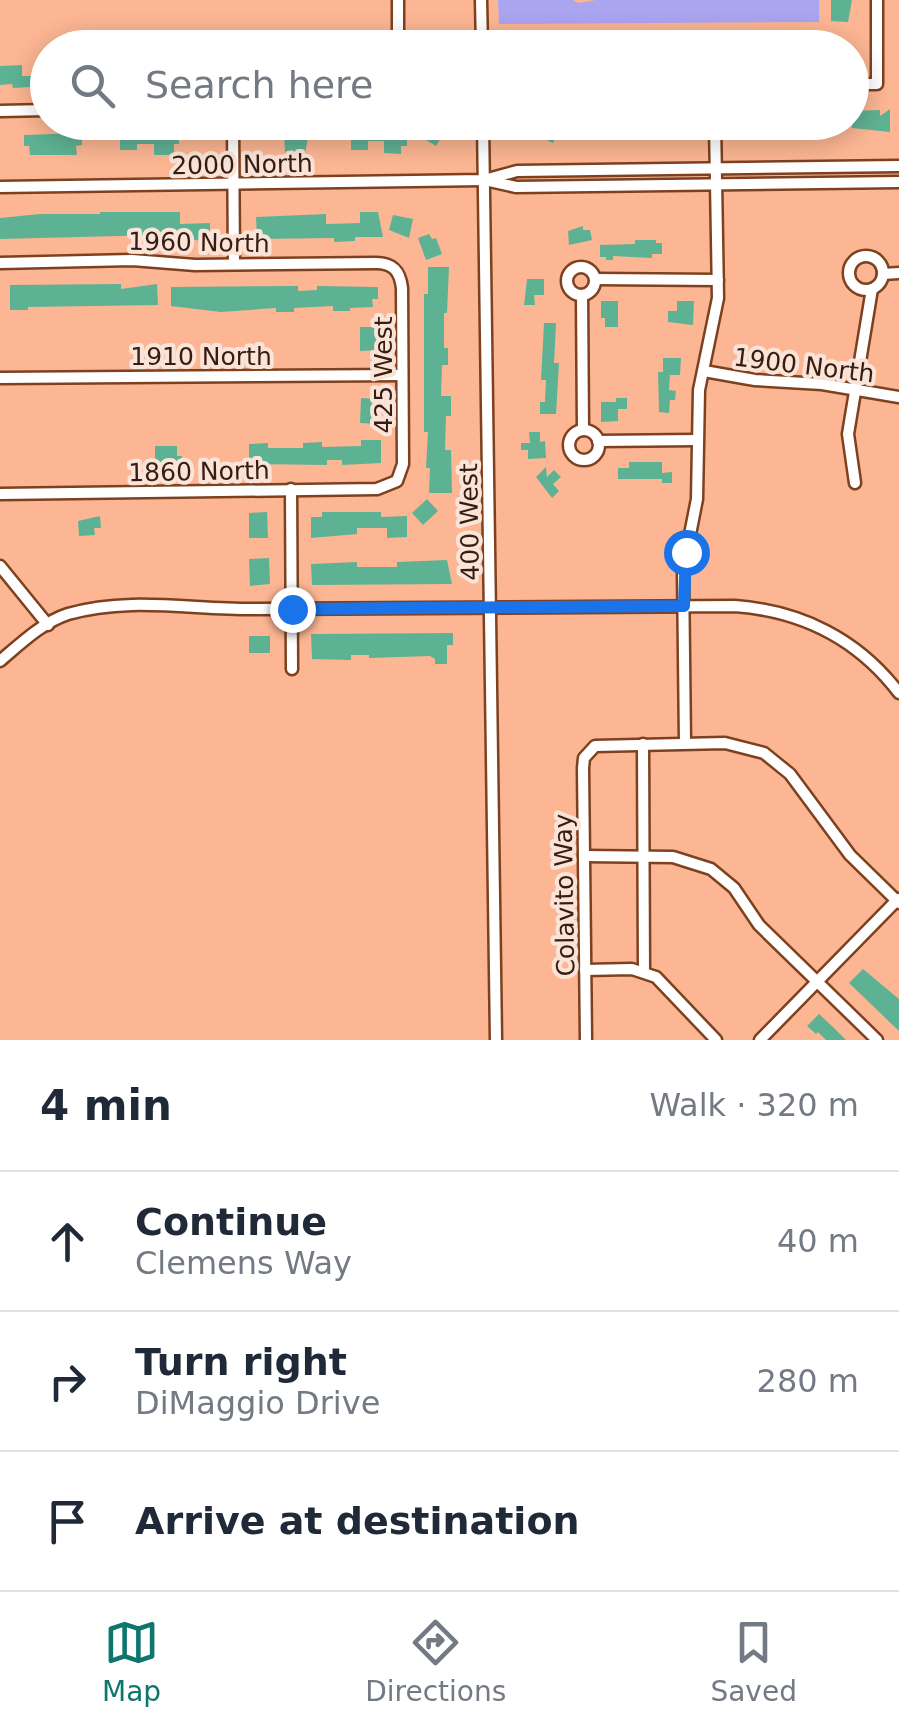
<!DOCTYPE html>
<html lang="en">
<head>
<meta charset="utf-8">
<style>
	:root { --surface:#fff; --page:#f2f2f3; --text:#1f2937; --muted:#747a83; --line:#e0e1e3; --accent:#0f766e }
	body { margin:0; font-family:"DejaVu Sans",sans-serif; background:var(--page); color:var(--text) }
	.stop { position:absolute; width:30px; height:30px; margin:-22px; border:8px solid #1a73e8; border-radius:50%; background:#fff }
	.stop.end { background:#1a73e8; border-color:#fff; box-shadow:0 2px 10px #0008 }
	.list { margin:0; padding:0; list-style:none }
	h2 { display:flex; justify-content:space-between; align-items:center; height:130px; margin:0; padding:0 40px; font-size:42px }
	h2 small { font-size:32px; font-weight:400; color:var(--muted) }
	.list li { display:grid; grid-template-columns:65px 1fr auto; gap:30px; align-items:center; box-sizing:border-box; height:140px; padding:0 40px; border-top:2px solid var(--line) }
	.list b { display:block; font-size:38px; white-space:nowrap }
	.list p { margin:0; font-size:32px; white-space:nowrap; color:var(--muted) }
	.list em { font-size:32px; font-style:normal; color:var(--muted) }
	.icon { flex:none; width:55px; height:55px; fill:none; stroke:currentColor; stroke-width:2; stroke-linecap:round; stroke-linejoin:round }
	.map { position:relative; flex:none; width:899px; height:1040px; overflow:hidden }
	.search { position:absolute; background:var(--surface); box-shadow:0 5px 25px #0003; left:30px; right:30px; top:30px; height:110px; display:flex; align-items:center; gap:25px; box-sizing:border-box; padding:0 35px; border-radius:55px; color:var(--muted); font-size:38px }
	.sheet { height:550px; background:var(--surface) }
	nav { display:flex; justify-content:space-around; align-items:center; box-sizing:border-box; height:140px; border-top:2px solid var(--line); background:var(--surface); font-size:28px; color:var(--muted) }
	nav a { display:grid; justify-items:center; gap:5px }
	nav .on { color:var(--accent) }
	.map>svg:first-child { display:block }
	.green { fill:#aba4ef }
	.building { fill:#5eb294 }
	.lines { fill:none; stroke-linecap:round; stroke-linejoin:round }
	.minor-casing { stroke:#7d411f; stroke-width:15 }
	.minor { stroke:#fff; stroke-width:10 }
	.route { stroke:#1a73e8; stroke-width:12 }
	.labels { text-anchor:middle; stroke-width:8; stroke-linejoin:round; paint-order:stroke }
	.street-label { font-size:25px; fill:#371d0f; stroke:#fae4d9 }
</style>
</head>
<body>
<div class="map">
<svg width="899" height="1040" viewBox="0 0 899 1040">
	<rect width="100%" height="100%" fill="#fcb693"/>
	<polygon class="green" points="498,0 573,0 578,3 596,0 819,0 819,22 499,24"/>
	<g class="building">
		<polygon points="831,0 852,0 848,22 831,21"/>
		<polygon points="549,33 577,33 580,48 549,48"/>
		<polygon points="708,39 708,48 654,48 654,40"/>
		<polygon points="22,65 22,76 37,76 37,66 48,66 48,86 13,88 12,84 0,85 0,66"/>
		<polygon points="890,109 890,132 852,128 852,111 880,110 880,116"/>
		<polygon points="419,122 435,122 446,129 436,146 413,132"/>
		<polygon points="536,122 561,125 553,143 531,133"/>
		<polygon points="574,122 658,122 658,132 597,132 597,139 574,138"/>
		<polygon points="765,122 821,122 822,130 782,130 782,136 768,137"/>
		<polygon points="374,129 374,132 407,133 407,146 401,146 401,154 384,153 384,141 368,141 368,150 351,150 351,130"/>
		<polygon points="284,130 309,131 305,154 285,154"/>
		<polygon points="82,133 82,145 76,146 77,155 30,155 29,146 24,146 24,135"/>
		<polygon points="120,133 179,133 179,144 174,144 174,155 154,155 154,144 137,144 137,150 120,150"/>
		<polygon points="100,212 180,212 180,224 210,223 210,241 160,238 160,235 0,239 0,218 40,214 100,214"/>
		<polygon points="360,212 378,212 383,237 355,237 355,241 334,242 334,238 257,239 256,217 326,214 326,224 360,223"/>
		<polygon points="393,215 413,219 409,238 389,230"/>
		<polygon points="583,226 583,230 590,230 592,240 569,245 568,231"/>
		<polygon points="429,234 432,239 436,238 442,254 426,260 418,238"/>
		<polygon points="635,240 656,240 656,243 662,243 662,254 652,254 652,258 613,256 613,260 606,260 606,257 600,257 600,245 635,244"/>
		<polygon points="428,267 449,267 447,313 444,313 444,348 448,348 448,365 442,365 441,396 451,396 451,416 446,416 445,450 451,450 452,493 429,493 430,468 426,468 428,432 424,432 424,294 428,294"/>
		<polygon points="527,279 544,279 544,295 534,295 535,305 524,305"/>
		<polygon points="121,284 121,289 157,284 158,305 28,307 28,310 10,310 10,285"/>
		<polygon points="298,286 298,291 317,290 317,286 378,287 378,299 372,299 373,307 350,308 350,311 333,311 333,306 294,308 294,312 276,312 276,308 221,312 171,306 171,287"/>
		<polygon points="601,301 618,301 618,327 605,327 605,318 601,318"/>
		<polygon points="677,301 694,301 693,325 668,322 668,311 677,311"/>
		<polygon points="544,323 556,323 554,363 559,363 556,414 540,414 540,402 545,402 546,380 541,380"/>
		<polygon points="360,327 379,327 380,350 360,351"/>
		<polygon points="663,358 681,358 680,375 670,375 669,390 676,391 675,400 670,400 669,413 659,412 658,372 663,372"/>
		<polygon points="361,398 379,399 378,424 360,423"/>
		<polygon points="616,398 627,398 627,409 618,409 618,421 601,422 601,402 616,402"/>
		<polygon points="529,432 540,432 540,442 545,441 546,458 528,459 528,450 521,450 521,443 530,443"/>
		<polygon points="361,440 381,440 381,463 342,465 342,460 327,460 327,465 249,464 249,444 268,443 268,448 303,448 303,443 322,442 322,447 361,446"/>
		<polygon points="155,446 177,446 177,456 182,456 182,467 155,467"/>
		<polygon points="629,462 662,462 662,473 672,472 672,483 662,483 662,479 618,479 618,468 629,468"/>
		<polygon points="546,467 547,477 554,470 561,477 553,484 559,491 552,498 536,477"/>
		<polygon points="427,499 438,511 423,525 412,513"/>
		<polygon points="267,512 268,538 249,538 249,513"/>
		<polygon points="322,512 381,512 381,517 407,516 407,537 387,538 387,528 357,528 357,534 311,538 311,517 322,517"/>
		<polygon points="100,516 101,528 94,528 95,535 79,536 78,521"/>
		<polygon points="269,558 270,584 250,586 249,559"/>
		<polygon points="447,560 452,584 312,585 311,564 357,562 357,567 397,567 397,562"/>
		<polygon points="453,633 453,645 447,645 447,664 435,664 435,659 430,656 369,658 369,655 351,655 351,660 312,659 311,634"/>
		<rect x="249" y="636" width="21" height="17"/>
		<polygon points="863,969 899,999 899,1031 849,983"/>
		<polygon points="819,1014 834,1028 846,1040 826,1040 818,1032 816,1034 807,1026"/>
	</g>
	<g class="lines">
		<defs>
			<g id="minor">
				<polyline points="398,0 398,48"/>
				<polyline points="481,0 482,48"/>
				<polyline points="852,84 877,84 877,0"/>
				<polyline points="0,111 48,110"/>
				<polyline points="233,122 234,264"/>
				<polyline points="483,122 496,1040"/>
				<polyline points="485,180 516,187 899,182"/>
				<polyline points="0,187 484,180 517,171 899,166"/>
				<circle cx="866" cy="273" r="17"/>
				<path d="M0 263 132 260 195 265 376 263C393 263 400 271 402 288L403 464 397 481 377 489 0 494"/>
				<circle cx="581" cy="281" r="14"/>
				<polyline points="883,274 899,273"/>
				<polyline points="595,279 718,280"/>
				<polyline points="582,295 583,430"/>
				<polyline points="704,371 755,380 822,384 899,397"/>
				<polyline points="0,378 402,375"/>
				<circle cx="584" cy="445" r="15"/>
				<polyline points="598,441 697,440"/>
				<polyline points="855,483 848,434 872,289"/>
				<polyline points="291,489 292,669"/>
				<polyline points="0,566 48,625"/>
				<path d="M0 661C20 644 43 622 68 614 130 596 194 610 257 609 416 608 575 607 735 606 801 611 858 639 899 693"/>
				<polyline points="685,743 683,570 697,499 699,390 718,298 715,122"/>
				<polyline points="643,744 644,971"/>
				<polyline points="584,856 673,857 711,869 734,888 759,925 877,1040"/>
				<polyline points="585,970 632,969 656,977 716,1040"/>
				<polyline points="586,1040 583,768 584,758 595,746 725,743 764,753 790,774 850,855 899,903"/>
				<polyline points="760,1040 898,899"/>
			</g>
		</defs>
		<use href="#minor" class="minor-casing"/>
		<use href="#minor" class="minor"/>
	</g>
	<g class="lines">
		<polyline class="route" points="292,609 684,606 686,552"/>
	</g>
	<g class="labels">
		<g class="street-label">
			<text transform="translate(242 164) rotate(-1)" y="9">2000 North</text>
			<text transform="translate(199 242) rotate(1)" y="9">1960 North</text>
			<text x="201" y="365">1910 North</text>
			<text transform="translate(804 365) rotate(7)" y="9">1900 North</text>
			<text transform="translate(383 375) rotate(-90)" y="9">425 West</text>
			<text transform="translate(199 471) rotate(-1)" y="9">1860 North</text>
			<text transform="translate(469 522) rotate(-91)" y="9">400 West</text>
			<text transform="translate(564 895) rotate(-91)" y="9">Colavito Way</text>
		</g>
	</g>
</svg>
<div class="stop" style="left:686px;top:552px"></div>
<div class="stop end" style="left:292px;top:609px"></div>
<div class="search"><svg class="icon" aria-label="search" viewBox="0 0 24 24"><circle cx="10" cy="10" r="6"/><path d="M15 15l6 6"/></svg>Search here</div>
</div>
<section class="sheet">
<h2>4 min<small>Walk · 320 m</small></h2>
<ul class="list">
<li><svg class="icon" aria-label="ahead" viewBox="0 0 24 24"><path d="M12 20V5M6 11l6-6 6 6"/></svg><div><b>Continue</b><p>Clemens Way</p></div><em>40 m</em></li>
<li><svg class="icon" aria-label="right" viewBox="0 0 24 24"><path d="M7 20v-9h11M14 6l5 5-5 5"/></svg><div><b>Turn right</b><p>DiMaggio Drive</p></div><em>280 m</em></li>
<li><svg class="icon" aria-label="arrive" viewBox="0 0 24 24"><path d="M6 21V4h12l-3 4 3 4H6"/></svg><div><b>Arrive at destination</b></div></li>
</ul>
</section>
<nav>
<a class="on"><svg class="icon" aria-label="map" viewBox="0 0 24 24"><path d="M3 6l6-2 6 2 6-2v14l-6 2-6-2-6 2zM9 4v14M15 6v14"/></svg>Map</a>
<a><svg class="icon" aria-label="directions" viewBox="0 0 24 24"><path d="M12 3l9 9-9 9-9-9zM9 14v-3h6M13 9l2 2-2 2"/></svg>Directions</a>
<a><svg class="icon" aria-label="saved" viewBox="0 0 24 24"><path d="M7 4h10v16l-5-4-5 4z"/></svg>Saved</a>
</nav>
</body>
</html>
